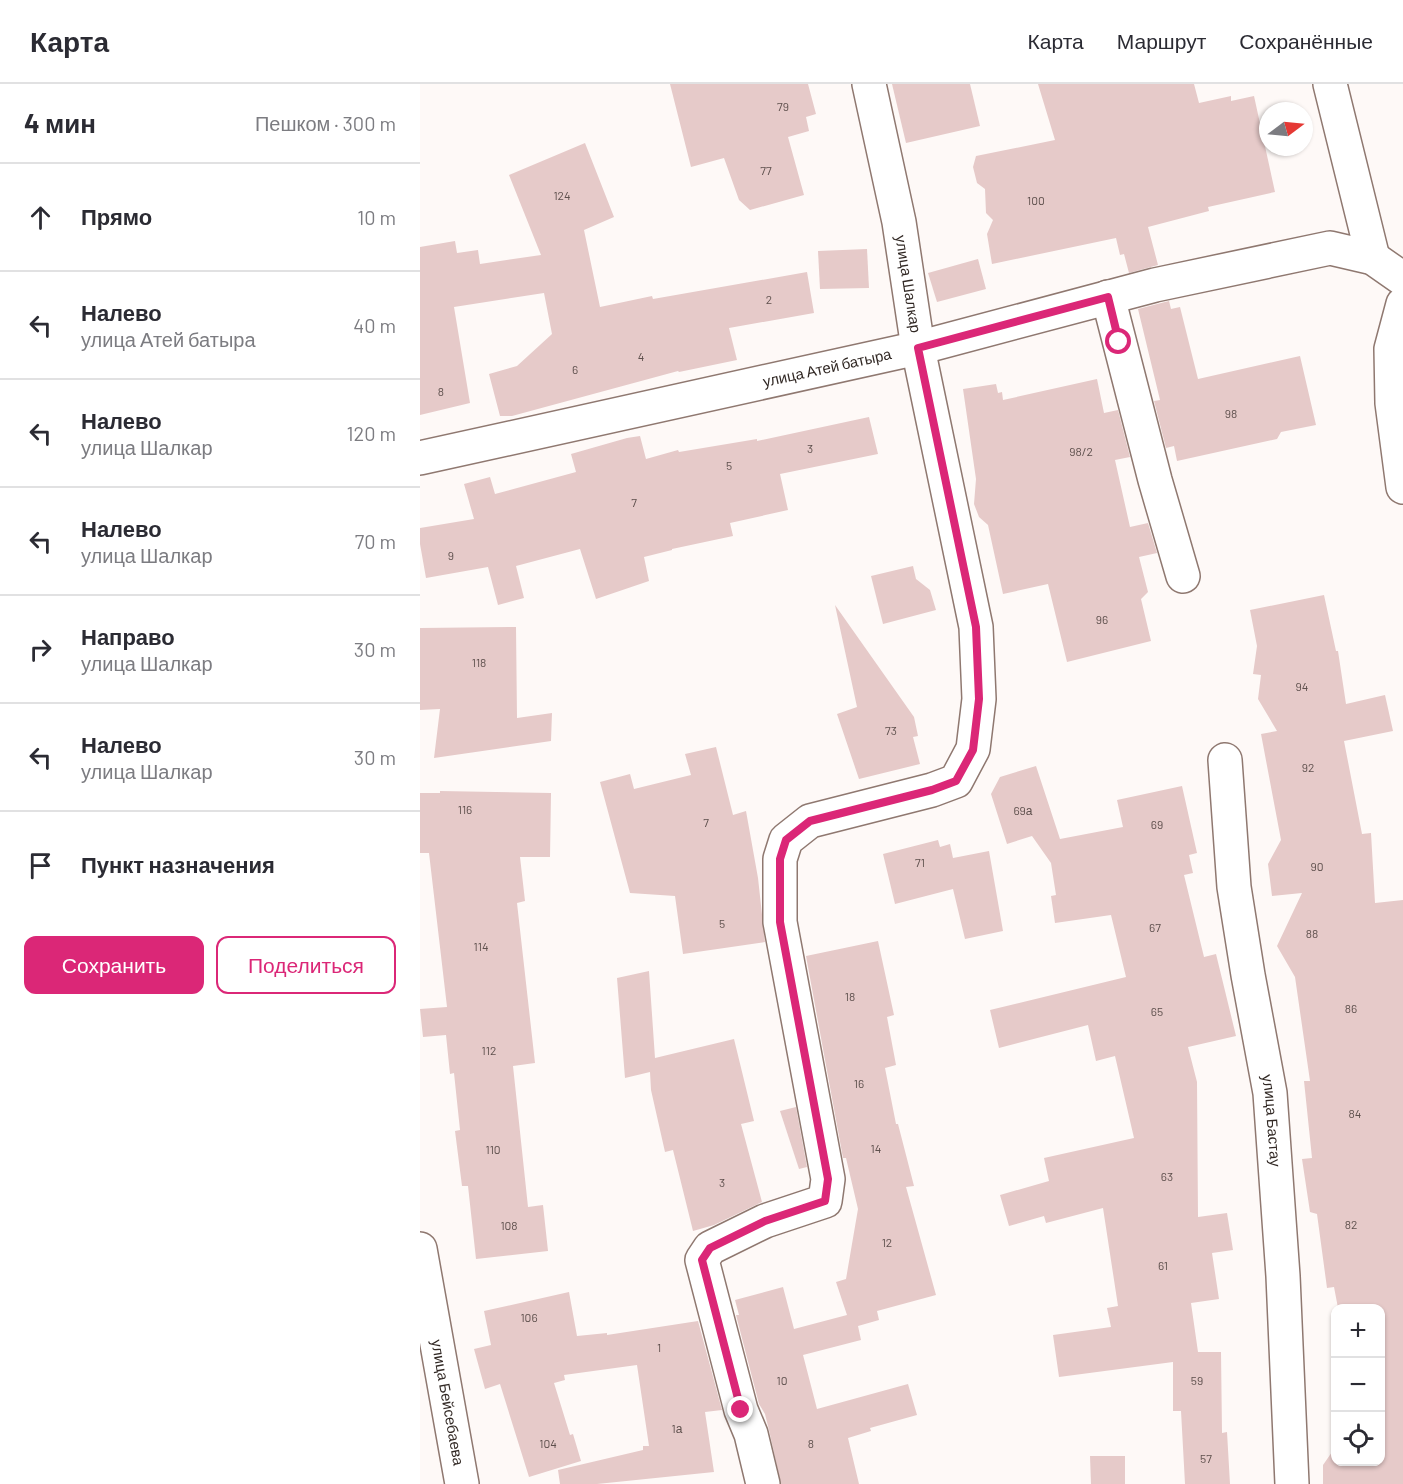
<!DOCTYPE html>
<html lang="ru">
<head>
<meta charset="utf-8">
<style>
	:root { --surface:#fff; --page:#f2f2f3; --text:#2b2b33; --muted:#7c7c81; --line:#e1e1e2; --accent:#db2777 }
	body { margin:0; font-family:Barlow,sans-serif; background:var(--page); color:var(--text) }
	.controls { position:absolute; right:18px; bottom:18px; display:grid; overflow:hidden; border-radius:12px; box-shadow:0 2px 4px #0004 }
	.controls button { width:54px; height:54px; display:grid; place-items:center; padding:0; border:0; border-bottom:2px solid var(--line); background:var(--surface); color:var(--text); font:30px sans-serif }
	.compass { position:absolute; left:839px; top:18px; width:54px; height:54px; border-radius:50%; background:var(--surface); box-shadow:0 2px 4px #0004; rotate:74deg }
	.stop { position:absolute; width:18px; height:18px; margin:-14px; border:4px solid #db2777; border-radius:50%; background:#fff }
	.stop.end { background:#db2777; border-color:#fff; box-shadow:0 2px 6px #0008 }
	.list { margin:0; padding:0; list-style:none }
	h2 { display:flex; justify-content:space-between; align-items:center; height:78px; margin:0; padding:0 24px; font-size:26px }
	h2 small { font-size:20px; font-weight:400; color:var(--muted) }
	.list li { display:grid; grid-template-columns:39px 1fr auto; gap:18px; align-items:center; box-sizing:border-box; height:108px; padding:0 24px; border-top:2px solid var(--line) }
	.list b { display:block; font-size:22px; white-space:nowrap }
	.list p { margin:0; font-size:20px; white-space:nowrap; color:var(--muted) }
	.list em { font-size:20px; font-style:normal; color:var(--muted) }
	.actions { display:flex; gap:12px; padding:18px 24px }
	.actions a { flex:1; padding:14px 0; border:2px solid var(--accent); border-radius:12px; text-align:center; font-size:21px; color:var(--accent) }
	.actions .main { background:var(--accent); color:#fff }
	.icon { flex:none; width:33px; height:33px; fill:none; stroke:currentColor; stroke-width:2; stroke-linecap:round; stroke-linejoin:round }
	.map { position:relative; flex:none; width:983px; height:1400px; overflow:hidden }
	header { display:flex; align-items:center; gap:36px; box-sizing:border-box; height:84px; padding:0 30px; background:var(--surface); border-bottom:2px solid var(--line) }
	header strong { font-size:28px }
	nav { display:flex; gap:33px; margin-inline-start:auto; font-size:21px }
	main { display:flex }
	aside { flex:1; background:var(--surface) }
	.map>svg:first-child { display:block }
	.building { fill:#e6cac9 }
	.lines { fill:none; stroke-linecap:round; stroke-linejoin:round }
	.minor-casing { stroke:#8f7870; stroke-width:36 }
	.minor { stroke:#fff; stroke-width:33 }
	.route { stroke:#db2777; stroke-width:8 }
	.labels { text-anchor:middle; stroke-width:6; stroke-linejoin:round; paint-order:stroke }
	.number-label { font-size:12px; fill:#5e504d }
	.street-label { font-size:15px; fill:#312824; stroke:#fff }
</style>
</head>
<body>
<header>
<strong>Карта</strong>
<nav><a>Карта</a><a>Маршрут</a><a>Сохранённые</a></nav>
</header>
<main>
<aside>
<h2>4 мин<small>Пешком · 300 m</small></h2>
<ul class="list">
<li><svg class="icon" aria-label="ahead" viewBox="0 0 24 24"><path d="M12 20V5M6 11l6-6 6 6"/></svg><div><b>Прямо</b></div><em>10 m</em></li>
<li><svg class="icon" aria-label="left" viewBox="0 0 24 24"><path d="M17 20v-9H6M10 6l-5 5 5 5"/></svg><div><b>Налево</b><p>улица Атей батыра</p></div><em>40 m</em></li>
<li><svg class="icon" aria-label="left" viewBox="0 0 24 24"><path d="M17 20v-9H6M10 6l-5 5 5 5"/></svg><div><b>Налево</b><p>улица Шалкар</p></div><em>120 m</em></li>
<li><svg class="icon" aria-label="left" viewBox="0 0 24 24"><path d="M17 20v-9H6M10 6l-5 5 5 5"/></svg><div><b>Налево</b><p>улица Шалкар</p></div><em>70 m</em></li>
<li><svg class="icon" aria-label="right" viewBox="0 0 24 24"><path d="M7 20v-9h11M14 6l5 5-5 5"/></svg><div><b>Направо</b><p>улица Шалкар</p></div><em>30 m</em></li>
<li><svg class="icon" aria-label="left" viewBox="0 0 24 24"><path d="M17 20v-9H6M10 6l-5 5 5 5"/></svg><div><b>Налево</b><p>улица Шалкар</p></div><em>30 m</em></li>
<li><svg class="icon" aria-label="arrive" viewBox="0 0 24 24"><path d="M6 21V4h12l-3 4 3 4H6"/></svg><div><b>Пункт назначения</b></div></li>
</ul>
<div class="actions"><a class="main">Сохранить</a><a>Поделиться</a></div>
</aside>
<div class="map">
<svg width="983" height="1400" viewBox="0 0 983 1400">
	<rect width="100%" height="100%" fill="#fef9f7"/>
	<g class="building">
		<polygon points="250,0 388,0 396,30 386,33 389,47 368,53 384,111 330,126 319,116 304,74 271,83"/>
		<polygon points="472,0 550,0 560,42 486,59"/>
		<polygon points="618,0 774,0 779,19 811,12 811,17 834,12 855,108 788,123 789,127 728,143 738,181 709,189 704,170 700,171 696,154 572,180 567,150 573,136 566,129 565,105 557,99 553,83 556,72 635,56"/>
		<polygon points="165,59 194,133 164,146 180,223 232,212 233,215 387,188 394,229 309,244 317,276 259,288 258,287 92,332 80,332 69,290 97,282 132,250 124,209 34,223 50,319 0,331 0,163 35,157 37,169 58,166 60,180 121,171 89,91"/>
		<polygon points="447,165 449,204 400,205 398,167"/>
		<polygon points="558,175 566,205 517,218 508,189"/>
		<polygon points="749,217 751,225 760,223 778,295 880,272 896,341 861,348 857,355 757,377 754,362 746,364 734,317 740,316 718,225"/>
		<polygon points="677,295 684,329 698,326 710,373 695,376 710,443 728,439 737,469 719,473 728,508 721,515 731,557 647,578 628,500 583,510 568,441 559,433 554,420 556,395 543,305 576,300 578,309 582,308 583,316"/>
		<polygon points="449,333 458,370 360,390 368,426 310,439 313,452 252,465 252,466 224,473 229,497 176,515 160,465 96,482 104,514 78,521 68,483 6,494 0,460 0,444 54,435 44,400 70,393 75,410 156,388 151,370 207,354 220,352 226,375 258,366 259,368 337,355 337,357"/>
		<polygon points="493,482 496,495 510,506 516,526 463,540 451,492"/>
		<polygon points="904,511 916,567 918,567 926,620 965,611 973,647 924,657 942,750 951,749 955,819 983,816 983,1400 903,1400 903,1381 912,1368 915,1368 915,1377 960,1377 960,1224 918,1224 914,1203 907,1204 897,1130 890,1128 882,1075 892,1074 884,997 890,997 875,893 857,862 882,809 852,812 848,780 861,756 841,650 857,647 838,615 841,591 833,590 837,562 830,526"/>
		<polygon points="415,521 494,633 498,652 493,653 500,680 439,695 417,630 437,623"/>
		<polygon points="96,543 97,634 132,629 131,657 14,674 20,625 0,626 0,544"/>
		<polygon points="296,663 313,731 326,727 338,794 345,858 263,870 255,812 210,809 180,698 210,690 214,705 271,691 265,670"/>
		<polygon points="616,682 640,755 703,743 697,716 762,702 777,769 769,771 773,789 764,791 784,873 796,870 816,952 768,963 777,998 778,1133 807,1129 813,1166 792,1169 799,1215 771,1219 778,1268 801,1268 802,1349 807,1348 810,1400 765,1400 761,1327 753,1327 753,1278 639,1293 633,1251 691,1243 687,1224 698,1222 683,1124 626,1139 624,1132 589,1142 580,1111 629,1097 624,1074 714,1054 695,972 676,977 668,941 579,964 570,926 706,893 691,831 635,839 631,812 636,811 631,779 612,752 587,760 571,710 580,693"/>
		<polygon points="20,707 131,709 130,773 100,773 105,817 97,819 115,979 93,982 108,1123 123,1121 128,1167 56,1175 48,1102 42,1102 35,1047 40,1046 34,989 30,990 26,951 3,953 0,925 27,923 9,769 0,769 0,709 20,709"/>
		<polygon points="518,756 520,763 530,760 533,774 569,767 583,847 545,855 533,805 475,820 463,770"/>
		<polygon points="458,857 474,931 467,933 476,981 465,984 476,1040 478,1040 494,1102 486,1103 516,1211 457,1227 459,1236 438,1242 441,1256 383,1271 397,1325 488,1300 497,1331 450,1344 451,1347 428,1354 439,1400 361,1400 349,1346 345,1330 339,1320 316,1231 319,1231 315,1216 363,1203 374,1245 427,1231 416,1198 426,1195 438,1125 426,1074 423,1074 386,872"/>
		<polygon points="229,887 235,974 314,955 334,1037 321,1040 342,1118 294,1141 273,1147 253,1066 245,1068 231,1006 230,988 205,994 197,894"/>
		<polygon points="376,1023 387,1083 379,1085 360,1027"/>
		<polygon points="149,1208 157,1252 187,1249 187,1251 278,1237 302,1326 285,1328 294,1388 177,1400 140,1400 138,1386 223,1366 223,1362 229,1362 217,1281 144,1291 145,1296 134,1299 150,1351 153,1350 161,1377 109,1393 80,1300 65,1305 54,1265 71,1261 64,1227"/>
		<polygon points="670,1372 705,1372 705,1400 671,1400"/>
	</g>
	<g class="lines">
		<defs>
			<g id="minor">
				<polyline points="910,0 953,174"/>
				<polyline points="688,213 735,396 763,492"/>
				<polyline points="983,220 971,265 972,319 983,403"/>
				<path id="s1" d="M0 374 498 264 735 201 910 164 953 174 983 195"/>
				<path id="s2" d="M805 676 814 803 828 891 850 1009 863 1192 872 1400"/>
				<path id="s3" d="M0 1165 42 1400"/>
				<polyline points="343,1400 331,1350 321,1326 282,1176 290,1164 345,1137 405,1117 408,1095 360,838 360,775 366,756 390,737 512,706 536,697 553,665 559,615 556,543 498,264 479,138 449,0"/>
			</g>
		</defs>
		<use href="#minor" class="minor-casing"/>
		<use href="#minor" class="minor"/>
	</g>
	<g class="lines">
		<polyline class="route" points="321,1326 282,1176 290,1164 345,1137 405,1117 408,1095 360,838 360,775 366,756 390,737 512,706 536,697 553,666 559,615 556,543 498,264 688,213 699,258"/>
	</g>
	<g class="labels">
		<g class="number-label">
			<text x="363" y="27">79</text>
			<text x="346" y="91">77</text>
			<text x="142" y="116">124</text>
			<text x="616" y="121">100</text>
			<text x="349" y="220">2</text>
			<text x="221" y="277">4</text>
			<text x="155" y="290">6</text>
			<text x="21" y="312">8</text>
			<text x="811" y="334">98</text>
			<text x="390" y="369">3</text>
			<text x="661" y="372">98/2</text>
			<text x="309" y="386">5</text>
			<text x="214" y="423">7</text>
			<text x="31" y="476">9</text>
			<text x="682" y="540">96</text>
			<text x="59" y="583">118</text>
			<text x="882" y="607">94</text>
			<text x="471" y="651">73</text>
			<text x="888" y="688">92</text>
			<text x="45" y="730">116</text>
			<text x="603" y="731">69а</text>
			<text x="286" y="743">7</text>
			<text x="737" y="745">69</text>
			<text x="500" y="783">71</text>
			<text x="897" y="787">90</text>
			<text x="302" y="844">5</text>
			<text x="735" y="848">67</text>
			<text x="892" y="854">88</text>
			<text x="61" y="867">114</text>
			<text x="430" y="917">18</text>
			<text x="931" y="929">86</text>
			<text x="737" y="932">65</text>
			<text x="69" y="971">112</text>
			<text x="439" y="1004">16</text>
			<text x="935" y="1034">84</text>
			<text x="456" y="1069">14</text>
			<text x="73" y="1070">110</text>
			<text x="747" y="1097">63</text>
			<text x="302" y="1103">3</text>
			<text x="931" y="1145">82</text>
			<text x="89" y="1146">108</text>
			<text x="467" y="1163">12</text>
			<text x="743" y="1186">61</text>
			<text x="109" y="1238">106</text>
			<text x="239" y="1268">1</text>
			<text x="362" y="1301">10</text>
			<text x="777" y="1301">59</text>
			<text x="257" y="1349">1а</text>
			<text x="128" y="1364">104</text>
			<text x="391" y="1364">8</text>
			<text x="786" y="1379">57</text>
		</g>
		<g class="street-label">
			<text transform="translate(488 200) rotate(81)" y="5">улица Шалкар</text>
			<text dy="5" stroke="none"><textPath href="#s1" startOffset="417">улица Атей батыра</textPath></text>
			<text dy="5" stroke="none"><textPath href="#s2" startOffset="364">улица Бастау</textPath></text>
			<text dy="5" stroke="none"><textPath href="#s3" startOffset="156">улица Бейсебаева</textPath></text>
		</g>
	</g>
</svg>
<div class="controls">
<button>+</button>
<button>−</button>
<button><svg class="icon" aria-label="locate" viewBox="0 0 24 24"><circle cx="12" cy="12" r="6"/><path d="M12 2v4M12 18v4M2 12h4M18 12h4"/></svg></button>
</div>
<svg class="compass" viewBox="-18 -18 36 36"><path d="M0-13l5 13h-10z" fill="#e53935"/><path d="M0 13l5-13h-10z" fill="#7c7c81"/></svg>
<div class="stop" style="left:699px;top:258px"></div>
<div class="stop end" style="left:321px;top:1326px"></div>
</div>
</main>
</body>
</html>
